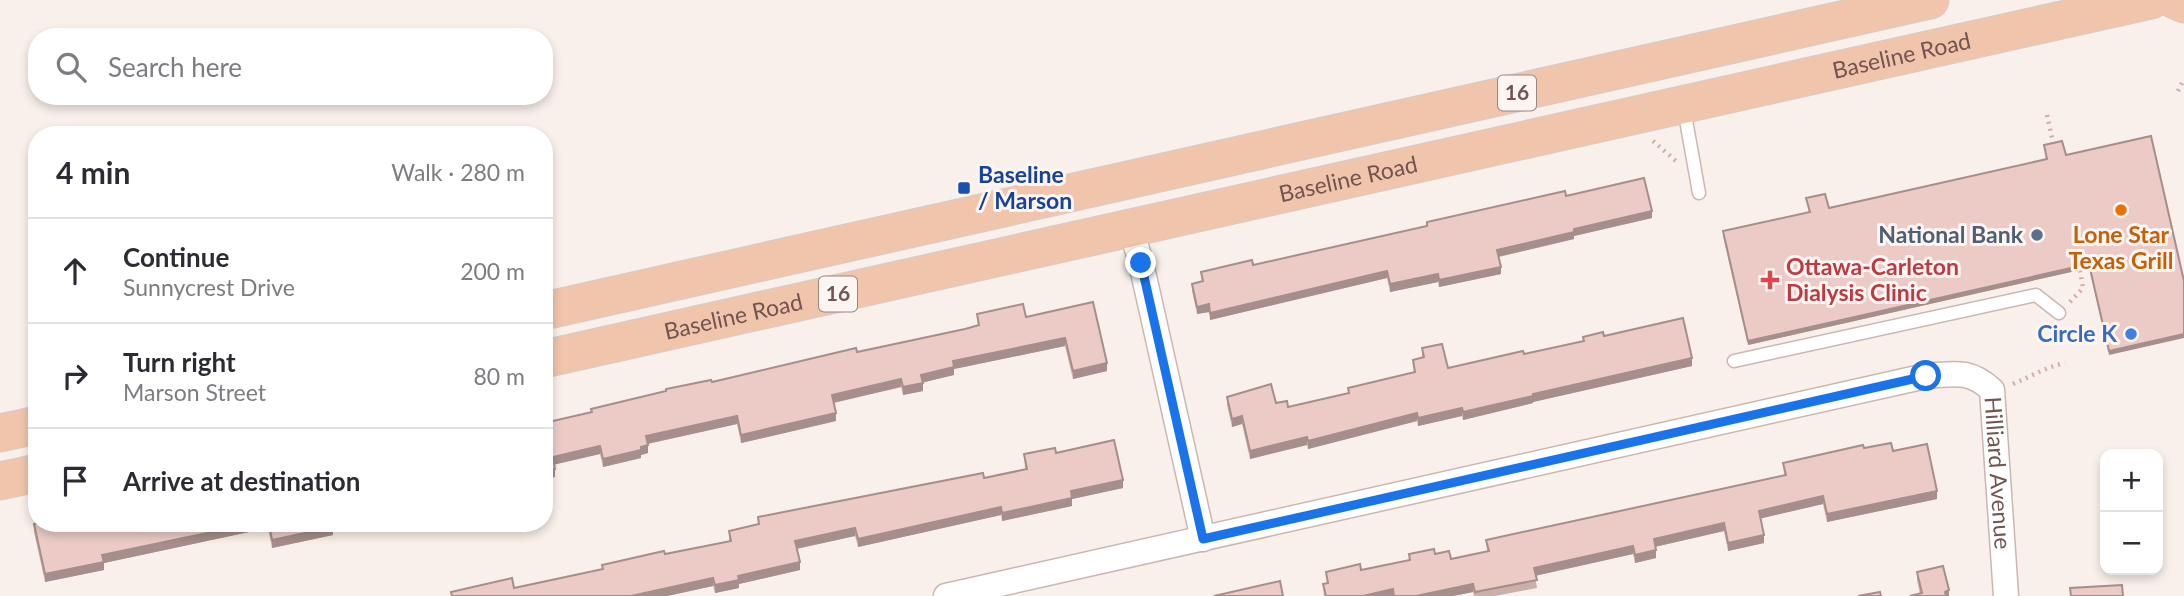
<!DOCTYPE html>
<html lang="en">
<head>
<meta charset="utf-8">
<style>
	:root { --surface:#fff; --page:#f7f7f7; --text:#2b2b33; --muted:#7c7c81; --line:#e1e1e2 }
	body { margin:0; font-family:Lato,sans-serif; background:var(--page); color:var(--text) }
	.controls { position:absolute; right:21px; bottom:21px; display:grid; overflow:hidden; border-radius:14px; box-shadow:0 4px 10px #0003 }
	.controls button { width:63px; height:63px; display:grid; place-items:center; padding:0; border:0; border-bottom:2px solid var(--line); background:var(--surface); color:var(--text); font:35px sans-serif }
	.stop { position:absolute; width:21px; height:21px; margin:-16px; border:5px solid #1a73e8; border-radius:50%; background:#fff }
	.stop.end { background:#1a73e8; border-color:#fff; box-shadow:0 2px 7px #0008 }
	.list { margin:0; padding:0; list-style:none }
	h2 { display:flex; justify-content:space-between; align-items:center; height:91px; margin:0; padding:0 28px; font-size:30px }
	h2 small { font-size:23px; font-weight:400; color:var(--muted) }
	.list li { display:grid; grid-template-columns:46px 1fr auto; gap:21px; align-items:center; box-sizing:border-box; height:105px; padding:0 28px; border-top:2px solid var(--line) }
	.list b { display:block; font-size:26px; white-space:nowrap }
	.list p { margin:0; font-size:23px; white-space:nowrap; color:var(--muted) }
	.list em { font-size:23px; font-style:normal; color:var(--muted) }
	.icon { flex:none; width:38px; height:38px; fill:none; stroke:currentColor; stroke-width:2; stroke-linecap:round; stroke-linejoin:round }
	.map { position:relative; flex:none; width:2184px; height:596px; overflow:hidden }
	.search { position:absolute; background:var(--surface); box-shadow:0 4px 10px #0003; left:28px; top:28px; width:525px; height:77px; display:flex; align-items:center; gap:18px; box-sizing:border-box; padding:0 24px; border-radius:28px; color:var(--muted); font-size:26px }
	.panel { position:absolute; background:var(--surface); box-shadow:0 4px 10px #0003; left:28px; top:126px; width:525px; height:406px; border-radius:28px }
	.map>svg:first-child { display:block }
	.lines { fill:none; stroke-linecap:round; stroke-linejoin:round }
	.lane-casing { stroke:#cbb6b1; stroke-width:15 }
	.street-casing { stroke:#cbb6b1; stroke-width:27 }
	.primary-casing { stroke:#d5cccb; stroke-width:39 }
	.path { stroke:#d1aea9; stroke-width:4.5; stroke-dasharray:2 5; stroke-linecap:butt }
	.lane { stroke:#fff; stroke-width:12 }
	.street { stroke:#fff; stroke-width:24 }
	.primary { stroke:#f0c5ac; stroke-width:37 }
	.wall { fill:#cbafaa }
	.shaded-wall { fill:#a58e8b }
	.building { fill:#eccbc6; stroke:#a58e8b; stroke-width:2 }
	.route { stroke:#1a73e8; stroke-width:9 }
	.transit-dot { fill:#1a4fb4; stroke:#fdf5f1; stroke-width:2.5 }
	.food-dot { fill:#e8710a; stroke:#fdf5f1; stroke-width:2.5 }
	.service-dot { fill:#5c6f8a; stroke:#fdf5f1; stroke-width:2.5 }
	.health-dot { fill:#e0444e; stroke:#fdf5f1; stroke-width:2.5 }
	.shop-dot { fill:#3f7fe0; stroke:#fdf5f1; stroke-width:2.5 }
	.labels { text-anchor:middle; stroke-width:6; stroke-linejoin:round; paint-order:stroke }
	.shield { fill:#fdf5f1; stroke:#9c8481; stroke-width:2 }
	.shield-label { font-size:21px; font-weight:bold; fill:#725451 }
	.street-label { font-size:23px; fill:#725451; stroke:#fdf5f1 }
	.transit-label { font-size:23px; font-weight:bold; fill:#164399; stroke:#fdf5f1; text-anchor:start }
	.service-label { font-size:23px; font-weight:bold; fill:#4e5e75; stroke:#fdf5f1; text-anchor:end }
	.food-label { font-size:23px; font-weight:bold; fill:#c56008; stroke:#fdf5f1 }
	.health-label { font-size:23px; font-weight:bold; fill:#be3a42; stroke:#fdf5f1; text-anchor:start }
	.shop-label { font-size:23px; font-weight:bold; fill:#366cbe; stroke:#fdf5f1; text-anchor:end }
</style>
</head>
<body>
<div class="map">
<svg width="2184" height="596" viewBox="0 0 2184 596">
	<rect width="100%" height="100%" fill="#faf0eb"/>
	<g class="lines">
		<defs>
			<g id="lane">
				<polyline points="1684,109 1699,193"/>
				<polyline points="1734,361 2036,295 2059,313"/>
			</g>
			<g id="street">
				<polyline points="1131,228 1141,263 1203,539"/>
				<path id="s1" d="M946 596 1926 376C1955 374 1969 369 1992 390L2006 596"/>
			</g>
			<g id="primary">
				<polyline points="2175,0 2184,4"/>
				<polyline points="544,311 1930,0"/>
				<path id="s2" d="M544 359 2151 0"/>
				<polyline points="0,433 37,425"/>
				<polyline points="0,481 37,473"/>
			</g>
		</defs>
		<use href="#lane" class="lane-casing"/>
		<use href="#street" class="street-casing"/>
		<use href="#primary" class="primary-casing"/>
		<g class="path">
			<polyline points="2178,91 2184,79"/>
			<polyline points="2047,115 2054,147"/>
			<polyline points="1653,141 1676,161"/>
			<polyline points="2070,302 2083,288 2080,270"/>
			<path d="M2013 384C2032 376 2046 367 2065 363"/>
		</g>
		<use href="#lane" class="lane"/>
		<use href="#street" class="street"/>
		<use href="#primary" class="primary"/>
	</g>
	<g class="wall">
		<polygon points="2151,136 2109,355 2089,268 1748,345 1723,236 1723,231 1809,212 1806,198 1829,208 2046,159 2044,145 2066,155"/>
		<polygon points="1566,196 1652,218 1574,236 1574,239 1499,257 1501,274 1439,287 1438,282 1390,292 1387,278 1210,320 1209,312 1197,314 1192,291 1192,284 1202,282 1201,272 1253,265 1427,226 1427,222"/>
		<polygon points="1093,302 1107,371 1073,379 1065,346 954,369 954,375 923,382 923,391 903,395 901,387 834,403 836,421 741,443 737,424 648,444 648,453 641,455 641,458 603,467 600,454 554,464 555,477 544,479 544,423 591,412 591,409 712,382 857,352 978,326 977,314 1026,317"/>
		<polygon points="1604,336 1692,366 1533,402 1533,403 1463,420 1462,416 1418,426 1417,421 1308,449 1307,445 1250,459 1242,424 1232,427 1227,405 1227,397 1276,403 1288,407 1348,393 1348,388 1414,373 1413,360 1422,358 1422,348 1448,368 1524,354 1583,341 1583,337"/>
		<polygon points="1864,448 1893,451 1937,499 1827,522 1823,504 1760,518 1764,543 1728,551 1724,531 1655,547 1656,558 1635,563 1633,554 1535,576 1537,588 1495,596 1474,596 1473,592 1453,596 1324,596 1323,584 1327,583 1326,572 1361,570 1409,560 1409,554 1435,554 1451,559 1487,551 1486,540 1784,475 1783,463"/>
		<polygon points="1056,453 1123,488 1072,499 1072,506 1002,521 1001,515 858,547 855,536 797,549 800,570 739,584 739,588 715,593 713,586 667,596 451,596 451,592 514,588 602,569 602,565 665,554 729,541 729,531 758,524 758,517 984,478 1025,469 1024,454"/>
		<polygon points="37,523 332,523 333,535 272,548 268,528 104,563 104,570 45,582 34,532 34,524"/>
		<polygon points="1917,572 1949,596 1920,594 1917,580"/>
	</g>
	<g class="shaded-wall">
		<polygon points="1652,211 1652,218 1574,236 1574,239 1497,257 1497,250 1574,229"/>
		<polygon points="2089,264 2089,268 1748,345 1748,341"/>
		<polygon points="1501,267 1501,274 1439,287 1439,280"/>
		<polygon points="1387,271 1387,278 1210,320 1210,313"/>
		<polygon points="1438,274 1438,282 1390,292 1390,284"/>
		<polygon points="1209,304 1209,312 1197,314 1197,307"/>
		<polygon points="2184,334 2184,338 2109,355 2109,351"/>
		<polygon points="1065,338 1065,346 954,369 954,375 921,383 921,375 953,361"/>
		<polygon points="1692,358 1692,366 1533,402 1533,403 1463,420 1463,412 1533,394"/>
		<polygon points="1107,363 1107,371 1073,379 1073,371"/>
		<polygon points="901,379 901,387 832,403 832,395"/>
		<polygon points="923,383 923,391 903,395 903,387"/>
		<polygon points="1462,408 1462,416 1418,426 1418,418"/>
		<polygon points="836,413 836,421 741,443 741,435"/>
		<polygon points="1417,413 1417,421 1308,449 1308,441"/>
		<polygon points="737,416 737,424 646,444 646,436"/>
		<polygon points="1242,416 1242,424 1232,427 1232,419"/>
		<polygon points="1307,437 1307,445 1250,459 1250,451"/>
		<polygon points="648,445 648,453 641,455 641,458 603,467 603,459"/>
		<polygon points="600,446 600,454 553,465 553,457"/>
		<polygon points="555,469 555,477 544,479 544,471"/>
		<polygon points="1123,480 1123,488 1072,499 1072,506 1002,521 1002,513 1071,491"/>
		<polygon points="1937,491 1937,499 1827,522 1827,514"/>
		<polygon points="1823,496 1823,504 1759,519 1759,511"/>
		<polygon points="1001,507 1001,515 858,547 858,539"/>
		<polygon points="255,523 268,523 268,528 104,563 104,570 45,582 45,574 102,555"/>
		<polygon points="1724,523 1724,531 1654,547 1654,539"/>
		<polygon points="333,527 333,535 272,548 272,540"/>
		<polygon points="855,528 855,536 795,549 795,541"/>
		<polygon points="1764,535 1764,543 1728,551 1728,543"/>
		<polygon points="1633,546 1633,554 1534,576 1534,568"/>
		<polygon points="1656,550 1656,558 1635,563 1635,555"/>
		<polygon points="800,562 800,570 739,584 739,588 715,593 715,585 738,576"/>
		<polygon points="713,578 713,586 667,596 631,596"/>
		<polygon points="1473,584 1473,592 1453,596 1416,596"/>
		<polygon points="1393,589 1393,596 1363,596"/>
		<polygon points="1949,590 1949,596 1945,596 1945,592"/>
	</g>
	<g class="building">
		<polygon points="2151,136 2184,281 2184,334 2109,351 2089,264 1748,341 1723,231 1810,212 1806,198 1825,194 1829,208 2047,159 2044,145 2062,141 2066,155"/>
		<polygon points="1644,178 1652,211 1574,229 1574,232 1497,250 1501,267 1439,280 1438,274 1390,284 1387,271 1210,313 1209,304 1197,307 1192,284 1203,281 1201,272 1252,260 1253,265 1427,226 1427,222 1565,191 1566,196"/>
		<polygon points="1093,302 1107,363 1073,371 1065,338 953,361 954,367 921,375 923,383 903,387 901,379 832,395 836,413 741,435 737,416 646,436 648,445 641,447 641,450 603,459 600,446 553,457 555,469 544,471 544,423 592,412 591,409 666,391 666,389 711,380 712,382 856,348 857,352 965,329 979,325 977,314 1023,304 1026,317"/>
		<polygon points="1683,318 1692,358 1533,394 1533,396 1463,412 1462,408 1418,418 1417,413 1308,441 1307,437 1250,451 1242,416 1232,419 1227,397 1271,384 1276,403 1287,401 1288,407 1349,393 1348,388 1415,372 1413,360 1424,357 1422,348 1442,344 1448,368 1523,351 1524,354 1584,341 1583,337 1603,332 1604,336"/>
		<polygon points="1114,440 1123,480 1071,491 1072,498 1002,513 1001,507 858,539 855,528 795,541 800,562 738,576 739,580 715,585 713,578 631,596 452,596 451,592 512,578 514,588 603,569 602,565 664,551 665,554 731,541 729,531 759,524 758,517 983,473 984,478 1027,469 1024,454 1055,448 1056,453"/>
		<polygon points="1891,443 1893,451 1927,444 1937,491 1827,514 1823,496 1759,511 1764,535 1728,543 1724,523 1654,539 1656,550 1635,555 1633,546 1534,568 1537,580 1475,592 1473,584 1416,596 1394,596 1393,589 1363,596 1326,596 1323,584 1328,583 1326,572 1360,564 1361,570 1410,560 1409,554 1434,549 1435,554 1449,551 1451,559 1489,551 1486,540 1786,475 1783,463 1863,445 1864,448"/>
		<polygon points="37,523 255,523 102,555 104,562 45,574 34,524"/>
		<polygon points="269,523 332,523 333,527 272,540"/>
		<polygon points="1943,566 1949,590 1945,592 1946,596 1910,596 1922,593 1917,572"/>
		<polygon points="1280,581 1283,596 1214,596"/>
		<polygon points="2122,585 2123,596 2071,596 2070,588"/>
		<polygon points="1880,592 1881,596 1858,596"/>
	</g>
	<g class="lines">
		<polyline class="route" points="1141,263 1203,539 1926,376"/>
	</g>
	<rect class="transit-dot" x="957" y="181" width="14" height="14" rx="3.5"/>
	<circle class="food-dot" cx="2121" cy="210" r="7"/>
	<circle class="service-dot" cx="2037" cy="235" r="7"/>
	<path class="health-dot" d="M1766.5 269.5h7v7h7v7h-7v7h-7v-7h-7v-7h7z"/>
	<circle class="shop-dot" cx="2131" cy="334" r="7"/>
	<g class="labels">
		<g class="shield">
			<rect x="1498" y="75.5" width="38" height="35" rx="5"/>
			<rect x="819" y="276.5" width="38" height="35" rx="5"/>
		</g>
		<g class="shield-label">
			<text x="1517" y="100">16</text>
			<text x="838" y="301">16</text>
		</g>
		<g class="street-label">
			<text dy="8" stroke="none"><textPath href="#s2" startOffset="1391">Baseline Road</textPath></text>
			<text dy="8" stroke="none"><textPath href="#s2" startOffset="824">Baseline Road</textPath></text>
			<text dy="8" stroke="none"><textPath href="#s2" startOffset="194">Baseline Road</textPath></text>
			<text dy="8" stroke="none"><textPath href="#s1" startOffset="1158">Hilliard Avenue</textPath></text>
		</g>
		<g class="transit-label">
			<text x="978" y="183">Baseline<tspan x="978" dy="26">/ Marson</tspan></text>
		</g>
		<g class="service-label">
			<text x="2023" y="243">National Bank</text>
		</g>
		<g class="food-label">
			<text x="2121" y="243">Lone Star<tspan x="2121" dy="26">Texas Grill</tspan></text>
		</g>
		<g class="health-label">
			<text x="1786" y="275">Ottawa-Carleton<tspan x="1786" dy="26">Dialysis Clinic</tspan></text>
		</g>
		<g class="shop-label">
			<text x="2117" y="342">Circle K</text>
		</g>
	</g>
</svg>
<div class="controls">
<button>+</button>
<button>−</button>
</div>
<div class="stop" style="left:1926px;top:376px"></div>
<div class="stop end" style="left:1141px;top:263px"></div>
<div class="search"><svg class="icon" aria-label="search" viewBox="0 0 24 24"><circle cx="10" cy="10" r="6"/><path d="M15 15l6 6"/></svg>Search here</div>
<section class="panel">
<h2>4 min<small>Walk · 280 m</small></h2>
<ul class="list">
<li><svg class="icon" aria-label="ahead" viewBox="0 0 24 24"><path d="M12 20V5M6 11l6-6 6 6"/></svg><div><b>Continue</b><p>Sunnycrest Drive</p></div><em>200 m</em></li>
<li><svg class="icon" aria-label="right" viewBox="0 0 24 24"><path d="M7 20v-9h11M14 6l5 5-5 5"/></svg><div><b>Turn right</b><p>Marson Street</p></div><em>80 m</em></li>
<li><svg class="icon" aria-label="arrive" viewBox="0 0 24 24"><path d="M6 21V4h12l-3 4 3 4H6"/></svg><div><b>Arrive at destination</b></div></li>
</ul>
</section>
</div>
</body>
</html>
